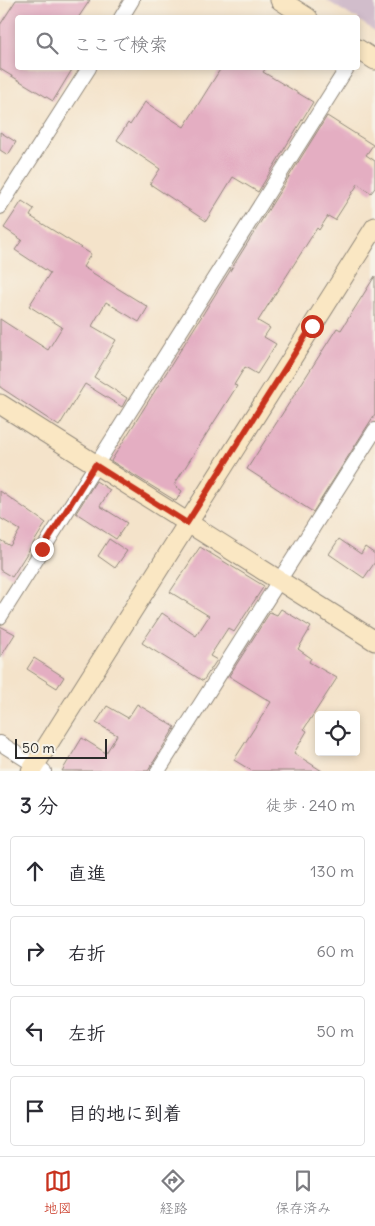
<!DOCTYPE html>
<html lang="ja">
<head>
<meta charset="utf-8">
<style>
	:root { --surface:#fff; --page:#f2f2f3; --text:#2b2b33; --muted:#7c7c81; --line:#e1e1e2; --accent:#c8321e }
	body { margin:0; font-family:Delius,"Klee One",sans-serif; background:var(--page); color:var(--text) }
	.controls { position:absolute; right:15px; bottom:15px; display:grid; overflow:hidden; border-radius:5px; box-shadow:0 2px 8px #0003 }
	.controls button { width:45px; height:45px; display:grid; place-items:center; padding:0; border:0; border-bottom:1px solid var(--line); background:var(--surface); color:var(--text); font:25px sans-serif }
	.scale { position:absolute; left:15px; bottom:12px; width:92px; box-sizing:border-box; padding-left:5px; border:2px solid #2b2b2b; border-top:0; font-size:14px; line-height:18px; white-space:nowrap; color:#2b2b2b; -webkit-text-stroke:4px #f7f3e8; paint-order:stroke }
	.stop { position:absolute; width:15px; height:15px; margin:-11px; border:4px solid #c8321e; border-radius:50%; background:#fff }
	.stop.end { background:#c8321e; border-color:#fff; box-shadow:0 1px 5px #0008 }
	.list { margin:0; padding:0; list-style:none }
	h2 { display:flex; justify-content:space-between; align-items:center; height:65px; margin:0; padding:0 20px; font-size:21px }
	h2 small { font-size:16px; font-weight:400; color:var(--muted) }
	.list li { display:grid; grid-template-columns:32px 1fr auto; gap:15px; align-items:center; box-sizing:border-box; height:70px; margin:0 10px 10px; padding:0 10px; border:1px solid var(--line); border-radius:5px }
	.list b { display:block; font-size:19px; white-space:nowrap }
	.list em { font-size:16px; font-style:normal; color:var(--muted) }
	.icon { flex:none; width:28px; height:28px; fill:none; stroke:currentColor; stroke-width:2; stroke-linecap:round; stroke-linejoin:round }
	.map { position:relative; flex:none; width:375px; height:771px; overflow:hidden }
	.search { position:absolute; background:var(--surface); box-shadow:0 2px 8px #0003; left:15px; right:15px; top:15px; height:55px; display:flex; align-items:center; gap:12px; box-sizing:border-box; padding:0 18px; border-radius:5px; color:var(--muted); font-size:19px }
	.sheet { height:385px; background:var(--surface) }
	nav { display:flex; justify-content:space-around; align-items:center; box-sizing:border-box; height:70px; border-top:1px solid var(--line); background:var(--surface); font-size:14px; color:var(--muted) }
	nav a { display:grid; justify-items:center; gap:2px }
	nav .on { color:var(--accent) }
	.map>svg:first-child { display:block }
	.industrial { fill:#d1bdcb }
	.building { fill:#e4aec2 }
	.lines { fill:none; stroke-linecap:round; stroke-linejoin:round }
	.street-casing { stroke:#90877a; stroke-width:16 }
	.secondary-casing { stroke:#90877a; stroke-width:21 }
	.street { stroke:#fff; stroke-width:14 }
	.secondary { stroke:#fae7c3; stroke-width:19 }
	.route { stroke:#c8321e; stroke-width:6 }
</style>
</head>
<body>
<div class="map">
<svg width="375" height="771" viewBox="0 0 375 771">
	<rect width="100%" height="100%" fill="#f7f3e8"/>
	<filter id="ink" filterUnits="userSpaceOnUse"><feTurbulence type="fractalNoise" baseFrequency=".02" numOctaves="2"/><feDisplacementMap in="SourceGraphic" scale="10" xChannelSelector="R" yChannelSelector="G"/><feConvolveMatrix kernelMatrix="1 2 1 2 8 2 1 2 1" color-interpolation-filters="sRGB"/></filter>
	<filter id="wash" filterUnits="userSpaceOnUse"><feTurbulence type="fractalNoise" baseFrequency=".0096" numOctaves="4" result="noise"/><feDisplacementMap in="SourceGraphic" scale="20" xChannelSelector="R" yChannelSelector="G"/><feGaussianBlur stdDeviation="1.12" result="paint"/><feColorMatrix in="noise" values="0 0 0 0 0 0 0 0 0 0 0 0 0 0 0 0 0 1.4 0 .05"/><feComposite in="paint" operator="in"/></filter>
	<g filter="url(#wash)">
		<rect width="100%" height="100%" fill="#f4e3ca"/>
		<polygon class="industrial" points="326,0 375,0 375,31 358,20 358,18 353,17"/>
		<g id="blocks">
			<g class="building">
				<polygon points="16,0 90,0 78,18 18,18 18,68 73,68 53,101 0,69 0,25"/>
				<polygon points="221,68 266,68 263,72 313,102 258,192 233,177 206,221 150,184 160,169 117,140 128,123 130,125 145,102 184,127"/>
				<polygon points="327,116 373,145 366,155 375,161 375,188 371,193 358,184 335,220 328,216 319,230 317,228 258,321 270,328 264,337 276,344 257,374 245,367 234,385 237,386 174,485 182,491 176,501 111,461"/>
				<polygon points="0,132 16,142 8,155 0,150"/>
				<polygon points="22,201 34,209 30,216 91,254 83,267 148,307 139,322 106,302 92,326 116,340 94,377 127,398 122,407 85,384 59,426 0,387 0,319 48,350 62,327 29,306 50,273 15,250 22,240 4,228"/>
				<polygon points="375,276 375,414 313,512 247,469 337,328 341,330"/>
				<polygon points="96,481 110,490 100,506 127,523 116,539 76,513"/>
				<polygon points="0,491 46,523 12,577 0,570 0,540 10,546 20,530 0,518"/>
				<polygon points="109,539 127,551 115,568 98,556"/>
				<polygon points="339,539 361,554 365,547 375,554 375,562 364,578 329,554"/>
				<polygon points="200,547 264,586 234,632 228,628 210,656 217,660 203,681 142,643 162,613 196,636 209,616 170,592"/>
				<polygon points="281,609 311,627 298,649 311,658 309,662 337,678 304,729 307,731 294,753 322,771 252,771 234,760 271,702 229,676 270,612 277,615"/>
				<polygon points="0,626 15,634 0,658"/>
				<polygon points="34,658 64,677 57,688 27,669"/>
				<polygon points="137,704 175,727 148,771 62,771 82,738 106,753 117,735 96,723 107,706 128,718"/>
			</g>
		</g>
	</g>
	<g filter="url(#ink)">
		<use href="#blocks" fill-opacity="0" stroke="#90877a" stroke-width="1"/>
		<g class="lines">
			<defs>
				<g id="street">
					<polyline points="121,18 132,0"/>
					<polyline points="0,207 89,68"/>
					<polyline points="0,617 347,68"/>
					<polyline points="0,743 44,771"/>
					<polyline points="158,771 375,430"/>
				</g>
				<g id="secondary">
					<polyline points="280,0 308,18"/>
					<polyline points="358,49 375,60"/>
					<polyline points="0,404 375,641"/>
					<polyline points="31,771 375,227"/>
				</g>
			</defs>
			<use href="#street" class="street-casing"/>
			<use href="#secondary" class="secondary-casing"/>
			<use href="#street" class="street"/>
			<use href="#secondary" class="secondary"/>
		</g>
	</g>
	<g class="lines" filter="url(#ink)">
		<polyline class="route" points="42,549 95,465 187,523 312,326"/>
	</g>
</svg>
<div class="controls">
<button><svg class="icon" aria-label="locate" viewBox="0 0 24 24"><circle cx="12" cy="12" r="6"/><path d="M12 2v4M12 18v4M2 12h4M18 12h4"/></svg></button>
</div>
<div class="scale">50 m</div>
<div class="stop" style="left:312px;top:326px"></div>
<div class="stop end" style="left:42px;top:549px"></div>
<div class="search"><svg class="icon" aria-label="search" viewBox="0 0 24 24"><circle cx="10" cy="10" r="6"/><path d="M15 15l6 6"/></svg>ここで検索</div>
</div>
<section class="sheet">
<h2>3 分<small>徒歩 · 240 m</small></h2>
<ul class="list">
<li><svg class="icon" aria-label="ahead" viewBox="0 0 24 24"><path d="M12 20V5M6 11l6-6 6 6"/></svg><div><b>直進</b></div><em>130 m</em></li>
<li><svg class="icon" aria-label="right" viewBox="0 0 24 24"><path d="M7 20v-9h11M14 6l5 5-5 5"/></svg><div><b>右折</b></div><em>60 m</em></li>
<li><svg class="icon" aria-label="left" viewBox="0 0 24 24"><path d="M17 20v-9H6M10 6l-5 5 5 5"/></svg><div><b>左折</b></div><em>50 m</em></li>
<li><svg class="icon" aria-label="arrive" viewBox="0 0 24 24"><path d="M6 21V4h12l-3 4 3 4H6"/></svg><div><b>目的地に到着</b></div></li>
</ul>
</section>
<nav>
<a class="on"><svg class="icon" aria-label="map" viewBox="0 0 24 24"><path d="M3 6l6-2 6 2 6-2v14l-6 2-6-2-6 2zM9 4v14M15 6v14"/></svg>地図</a>
<a><svg class="icon" aria-label="directions" viewBox="0 0 24 24"><path d="M12 3l9 9-9 9-9-9zM9 14v-3h6M13 9l2 2-2 2"/></svg>経路</a>
<a><svg class="icon" aria-label="saved" viewBox="0 0 24 24"><path d="M7 4h10v16l-5-4-5 4z"/></svg>保存済み</a>
</nav>
</body>
</html>
